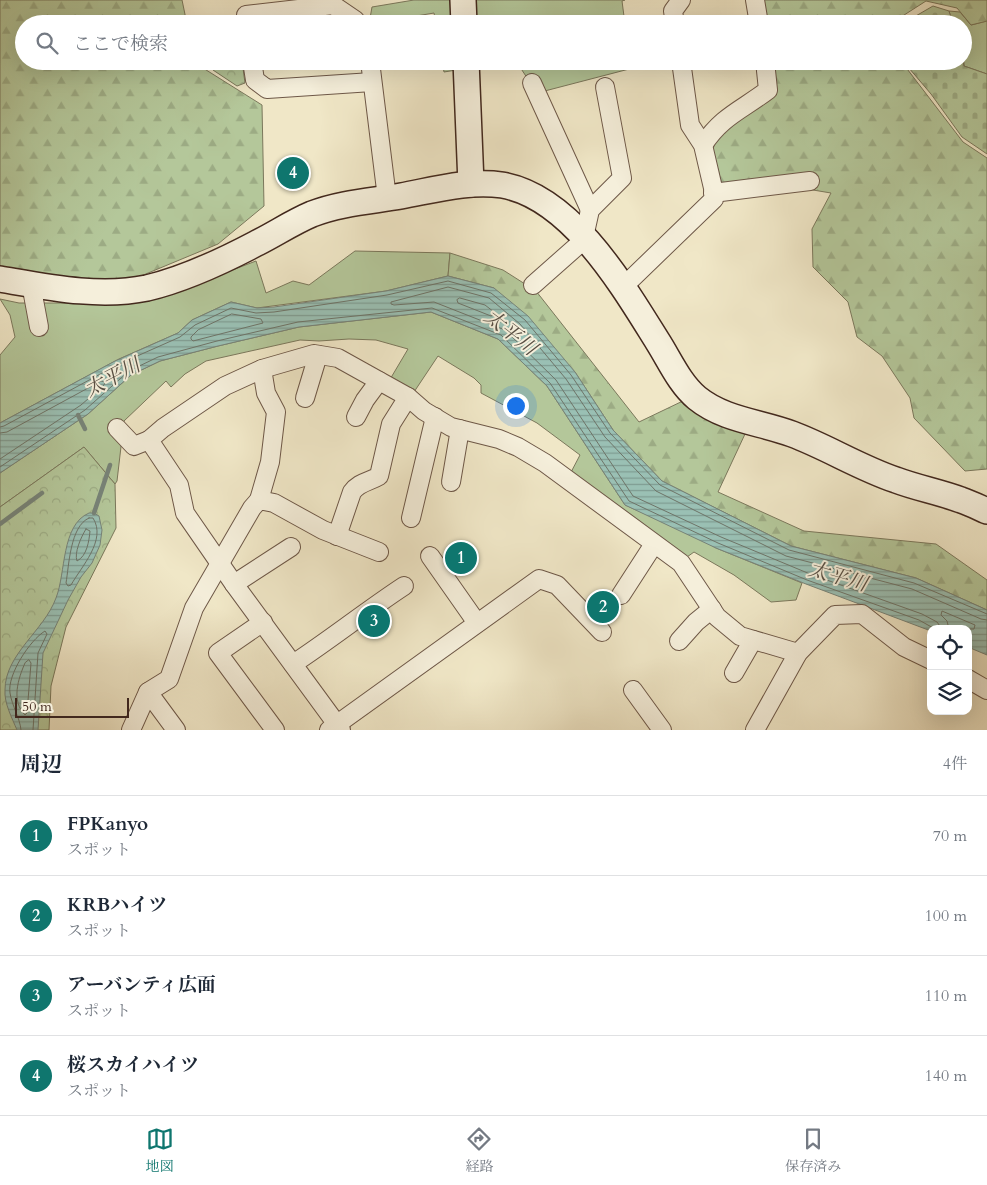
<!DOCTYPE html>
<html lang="ja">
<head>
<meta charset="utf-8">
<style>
	:root { --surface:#fff; --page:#f6f6f7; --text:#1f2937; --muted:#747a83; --line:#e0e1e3; --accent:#0f766e }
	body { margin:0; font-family:Cardo,"Noto Serif JP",serif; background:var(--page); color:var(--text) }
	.controls { position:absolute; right:15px; bottom:15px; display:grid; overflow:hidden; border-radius:10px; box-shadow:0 5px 20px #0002 }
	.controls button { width:45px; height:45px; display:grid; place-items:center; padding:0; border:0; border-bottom:1px solid var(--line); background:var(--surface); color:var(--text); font:25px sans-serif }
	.scale { position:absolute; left:15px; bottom:12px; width:114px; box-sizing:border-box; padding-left:5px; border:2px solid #42281d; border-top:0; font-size:14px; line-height:18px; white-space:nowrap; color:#42281d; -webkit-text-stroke:4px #f5efdb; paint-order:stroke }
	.you { position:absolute; left:515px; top:405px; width:18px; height:18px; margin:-12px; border:4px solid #fff; border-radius:50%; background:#1a73e8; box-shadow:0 0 0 8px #1a73e833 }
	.badge { display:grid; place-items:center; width:32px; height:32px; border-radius:50%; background:var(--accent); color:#fff; font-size:16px; font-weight:700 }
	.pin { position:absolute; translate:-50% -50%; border:2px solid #fff; box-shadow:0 1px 5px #0006 }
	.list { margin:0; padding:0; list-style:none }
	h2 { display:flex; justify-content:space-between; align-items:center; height:65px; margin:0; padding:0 20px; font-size:21px }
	h2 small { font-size:16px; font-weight:400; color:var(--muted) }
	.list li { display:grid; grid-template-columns:32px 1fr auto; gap:15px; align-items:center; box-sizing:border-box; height:80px; padding:0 20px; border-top:1px solid var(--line) }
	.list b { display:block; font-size:19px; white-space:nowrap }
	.list p { margin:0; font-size:16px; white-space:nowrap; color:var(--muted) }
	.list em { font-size:16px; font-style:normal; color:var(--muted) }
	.icon { flex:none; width:28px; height:28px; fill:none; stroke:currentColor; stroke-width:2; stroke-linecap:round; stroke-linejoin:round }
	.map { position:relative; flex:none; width:987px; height:730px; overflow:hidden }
	.search { position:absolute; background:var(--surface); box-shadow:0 5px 20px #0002; left:15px; right:15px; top:15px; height:55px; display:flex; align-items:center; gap:12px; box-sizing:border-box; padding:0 18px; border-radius:28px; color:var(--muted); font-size:19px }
	.sheet { height:385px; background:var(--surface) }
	nav { display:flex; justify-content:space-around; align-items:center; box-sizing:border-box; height:70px; border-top:1px solid var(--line); background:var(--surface); font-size:14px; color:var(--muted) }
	nav a { display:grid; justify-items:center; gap:2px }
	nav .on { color:var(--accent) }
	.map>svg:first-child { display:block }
	.grass { fill:#b4c79a; stroke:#7b785c }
	.forest { fill:url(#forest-firs); stroke:#7b785c }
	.cemetery { fill:url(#cemetery-stones); stroke:#7b785c }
	.park { fill:url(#park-crowns); stroke:#7b785c }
	.water { fill:url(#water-rules); stroke:#778378 }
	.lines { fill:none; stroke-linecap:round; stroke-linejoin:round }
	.shore { stroke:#6e7468; stroke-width:1 }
	.stream { stroke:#778378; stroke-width:4.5 }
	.street-casing { stroke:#6e5848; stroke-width:20 }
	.secondary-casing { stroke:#42281d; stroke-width:28 }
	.street { stroke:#f5efdb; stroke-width:18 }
	.secondary { stroke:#f5efdb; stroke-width:25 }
	.labels { text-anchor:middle; stroke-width:4; stroke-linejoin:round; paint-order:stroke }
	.water-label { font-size:20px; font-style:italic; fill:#584e43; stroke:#f5efdb }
</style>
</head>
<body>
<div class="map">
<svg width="987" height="730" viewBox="0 0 987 730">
	<defs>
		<pattern id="forest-firs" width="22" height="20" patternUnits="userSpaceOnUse" patternTransform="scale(1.25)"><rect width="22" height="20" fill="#b4c79a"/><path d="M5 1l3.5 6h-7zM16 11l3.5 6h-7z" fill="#9cab84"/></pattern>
		<pattern id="cemetery-stones" width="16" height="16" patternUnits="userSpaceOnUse" patternTransform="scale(1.25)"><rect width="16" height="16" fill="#b4c79a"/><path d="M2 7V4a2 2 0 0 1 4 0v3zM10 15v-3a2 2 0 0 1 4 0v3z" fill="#9cab84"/></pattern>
		<pattern id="park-crowns" width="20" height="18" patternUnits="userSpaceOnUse" patternTransform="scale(1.25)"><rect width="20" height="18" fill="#b4c79a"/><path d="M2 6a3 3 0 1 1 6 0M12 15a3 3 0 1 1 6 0" fill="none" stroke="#9cab84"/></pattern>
		<pattern id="water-rules" width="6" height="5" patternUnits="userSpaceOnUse" patternTransform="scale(1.25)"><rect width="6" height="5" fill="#9ac0b4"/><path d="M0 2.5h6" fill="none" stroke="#7f9c92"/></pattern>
	</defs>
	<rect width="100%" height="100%" fill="#f0e7c7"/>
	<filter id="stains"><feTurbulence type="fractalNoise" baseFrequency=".004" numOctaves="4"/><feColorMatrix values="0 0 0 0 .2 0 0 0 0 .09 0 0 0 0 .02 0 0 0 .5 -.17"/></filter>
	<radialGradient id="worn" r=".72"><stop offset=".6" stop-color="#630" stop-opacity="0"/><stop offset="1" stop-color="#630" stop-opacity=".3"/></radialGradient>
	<g class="grass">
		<polygon points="414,0 625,0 622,1 625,24 436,24 434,13 369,24 372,7"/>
		<polygon points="949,11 960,12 971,25 987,21 987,74 964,66 963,24 953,24"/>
		<polygon points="442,61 511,61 444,72"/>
		<polygon points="516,61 632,61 633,68 537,93"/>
		<polygon points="355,251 450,253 448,276 386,291 257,308 231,302 192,320 178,333 119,359 0,423 0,355 15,337 10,315 0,299 19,303 114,303 193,285 256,261 266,293 293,281 309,285"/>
		<polygon points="431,312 498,339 547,386 625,505 693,535 716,548 802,583 796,600 771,602 734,575 694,552 687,557 569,476 580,455 537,423 481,393 481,385 474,378 438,356 412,395 389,381 408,349 376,340 349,339 319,341 300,340 206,361 185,374 171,387 166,381 124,421 117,481 115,484 84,447 0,507 0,473 88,414 131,375 160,361 218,346 299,327"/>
	</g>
	<g class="forest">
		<polygon points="0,0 182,0 187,24 24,24 24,61 195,61 195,63 262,105 264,206 218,244 124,283 0,271"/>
		<polygon points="763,0 987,0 987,21 971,25 957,8 926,1 901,17 900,24 766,24"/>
		<polygon points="771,61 901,61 963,142 987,158 987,469 965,471 914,418 910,398 882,356 857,337 848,302 813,267 812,229 831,193 789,186 724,194 718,169 711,156 719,129 775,88"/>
		<polygon points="450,253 503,270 536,291 639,422 687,399 745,434 718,492 804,531 936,544 987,580 987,610 916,578 791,546 662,481 613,430 575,372 494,288 448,276"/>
	</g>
	<g class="cemetery">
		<polygon points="933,6 949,11 953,24 902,24"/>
		<polygon points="903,61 963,61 964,66 987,74 987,154 962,137 931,94"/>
	</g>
	<g class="park">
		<polygon points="210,61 242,61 245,83 237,86 213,70"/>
		<polygon points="84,447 115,484 116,528 66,627 51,686 49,730 0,730 0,507"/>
	</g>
	<g class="water">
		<polygon points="448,276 494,288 528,316 575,372 613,430 662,481 791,546 916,578 987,610 987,655 968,647 968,629 931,629 931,631 806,584 716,548 625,505 547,386 498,339 431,312 299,327 218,346 160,361 131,375 88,414 0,473 0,423 115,361 178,333 192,320 231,302 257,308 274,307 386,291"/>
		<path d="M89 513H94L99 516 102 530 100 545 92 563 81 577 68 600 43 653 38 730H17C12 718 4 703 5 690 5 654 44 631 56 598 66 573 61 525 89 513Z"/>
	</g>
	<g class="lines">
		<g class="shore">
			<polygon points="460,298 485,305 494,312 494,315 491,316 458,303 457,300"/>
			<polygon points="232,314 261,319 263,323 193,341 191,339 191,337 198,330"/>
			<polyline points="0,427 4,426 117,365 180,337 195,325 231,308 256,313 274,312 387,295 448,281 491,293 525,320 571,375 610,433 660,485 789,550 914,583 987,614"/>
			<polyline points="0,433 7,432 101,381 105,382 104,385 81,405 0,459"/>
			<polyline points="0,467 85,410 129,371 158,357 217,341 298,322 432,308 501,335 550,383 629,501 718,543 807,580 919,620 935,629"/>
			<path d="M89 518H93C107 540 81 567 71 585L68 586 66 583C69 566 70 526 89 518Z"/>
			<path d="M86 529 90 531C89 541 87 556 77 561 74 553 81 537 86 529Z"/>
			<polyline points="942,629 937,622 922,614 810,574 721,537 633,496 556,380 505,330 434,302 394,305 391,304 391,302 448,287 489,298 520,324 566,379 605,437 656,491 786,556 912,589 981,619 987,620"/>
			<polyline points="949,629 947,621 941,615 942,611 975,625 974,629 968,629"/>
			<path d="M29 660 31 663 27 713 25 715C11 701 18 679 25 663Z"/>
			<path d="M21 730C20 718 12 706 10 693 7 675 30 640 45 631L47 634 38 653 33 730"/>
		</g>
		<g class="stream">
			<polyline points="78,415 85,429"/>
			<polyline points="94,513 110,465"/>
			<polyline points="0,524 42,493"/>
		</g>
		<defs>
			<g id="street">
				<polyline points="755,0 759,24"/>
				<polyline points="247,24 246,15 333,5 355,20 358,24"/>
				<polyline points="675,24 673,11 681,0"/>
				<polyline points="252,61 255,80 267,89 372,82"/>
				<polyline points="370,61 387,198"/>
				<polyline points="532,83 590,210"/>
				<path d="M703 145C722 116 742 110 768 90L765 61"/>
				<polyline points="713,193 810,181"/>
				<polyline points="584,237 590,210 622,178 605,87"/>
				<polyline points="31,284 39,327"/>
				<polyline points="533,285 585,239"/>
				<polyline points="623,287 714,199 713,188 703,145 690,125 681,61"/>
				<polyline points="305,398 318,355"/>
				<polyline points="356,417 365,400 379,381"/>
				<polyline points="117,428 134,446 149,440 179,485 185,513 234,584 341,730"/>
				<polyline points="149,440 163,428 225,386 262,369 314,354 338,358 408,397 424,411 451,427 499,439 518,447 545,463 681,563 717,617 740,636 798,653"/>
				<polyline points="451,482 460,429"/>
				<polyline points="259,500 270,462 276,412 266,393 262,369"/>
				<polyline points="411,518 435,417"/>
				<path d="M337 536 352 492C359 482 369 482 379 476L391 424 408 397"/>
				<polyline points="430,556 477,623"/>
				<polyline points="234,584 291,547"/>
				<polyline points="621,595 654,544"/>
				<polyline points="263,622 218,653 275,730"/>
				<polyline points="679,641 696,622 712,609"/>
				<path d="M293 664C331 639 366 611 404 586"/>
				<polyline points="734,673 753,640"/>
				<polyline points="968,679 987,690"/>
				<polyline points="633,690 662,730"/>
				<polyline points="148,692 176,730"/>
				<polyline points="131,730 148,692 169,679 194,608 252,508 259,500 274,503 323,530 379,552"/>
				<polyline points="329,730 539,579 557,585 602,632"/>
				<polyline points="755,730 798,653 835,615 862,614 904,647 931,660"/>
			</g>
			<g id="secondary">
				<polyline points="463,0 464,24"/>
				<polyline points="466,61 471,184"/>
				<path d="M0 279C47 287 99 298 147 288 185 279 223 261 257 243 275 234 293 222 312 214 340 203 372 201 401 196 434 190 469 180 502 185 572 197 624 288 658 342 670 361 680 384 697 398 724 420 760 422 792 434 827 447 860 468 896 480 917 488 940 492 961 500 970 503 978 507 987 511"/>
			</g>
		</defs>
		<use href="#street" class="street-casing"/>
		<use href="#secondary" class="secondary-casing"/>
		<use href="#street" class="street"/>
		<use href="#secondary" class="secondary"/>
	</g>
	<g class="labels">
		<g class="water-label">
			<text transform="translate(511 332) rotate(38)" y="7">太平川</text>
			<text transform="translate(112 377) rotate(-28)" y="7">太平川</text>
			<text transform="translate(838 576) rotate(16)" y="7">太平川</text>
		</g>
	</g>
	<rect width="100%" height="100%" filter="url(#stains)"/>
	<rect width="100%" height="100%" fill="url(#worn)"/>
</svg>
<div class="controls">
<button><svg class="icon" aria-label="locate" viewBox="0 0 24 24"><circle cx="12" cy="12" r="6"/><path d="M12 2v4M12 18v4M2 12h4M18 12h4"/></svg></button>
<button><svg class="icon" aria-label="layers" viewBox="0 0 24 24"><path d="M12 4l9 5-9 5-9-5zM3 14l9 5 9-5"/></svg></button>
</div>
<div class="scale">50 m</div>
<div class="you"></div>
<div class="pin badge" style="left:461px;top:558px">1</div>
<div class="pin badge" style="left:603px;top:607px">2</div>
<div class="pin badge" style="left:374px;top:621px">3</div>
<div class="pin badge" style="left:293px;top:173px">4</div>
<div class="search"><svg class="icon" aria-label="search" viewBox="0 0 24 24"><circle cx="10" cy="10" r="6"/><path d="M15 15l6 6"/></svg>ここで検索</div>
</div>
<section class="sheet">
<h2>周辺<small>4件</small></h2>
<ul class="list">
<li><span class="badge">1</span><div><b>FPKanyo</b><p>スポット</p></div><em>70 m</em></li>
<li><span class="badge">2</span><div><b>KRBハイツ</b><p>スポット</p></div><em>100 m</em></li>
<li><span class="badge">3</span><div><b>アーバンティ広面</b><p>スポット</p></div><em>110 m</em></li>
<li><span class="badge">4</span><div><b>桜スカイハイツ</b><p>スポット</p></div><em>140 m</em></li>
</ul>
</section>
<nav>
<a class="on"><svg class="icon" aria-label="map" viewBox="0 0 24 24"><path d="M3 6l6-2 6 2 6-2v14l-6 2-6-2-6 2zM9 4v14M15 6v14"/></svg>地図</a>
<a><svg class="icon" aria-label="directions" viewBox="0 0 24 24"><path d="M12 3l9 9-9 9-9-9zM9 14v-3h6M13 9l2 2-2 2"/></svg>経路</a>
<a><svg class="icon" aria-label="saved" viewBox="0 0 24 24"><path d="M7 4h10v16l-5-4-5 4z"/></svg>保存済み</a>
</nav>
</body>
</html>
